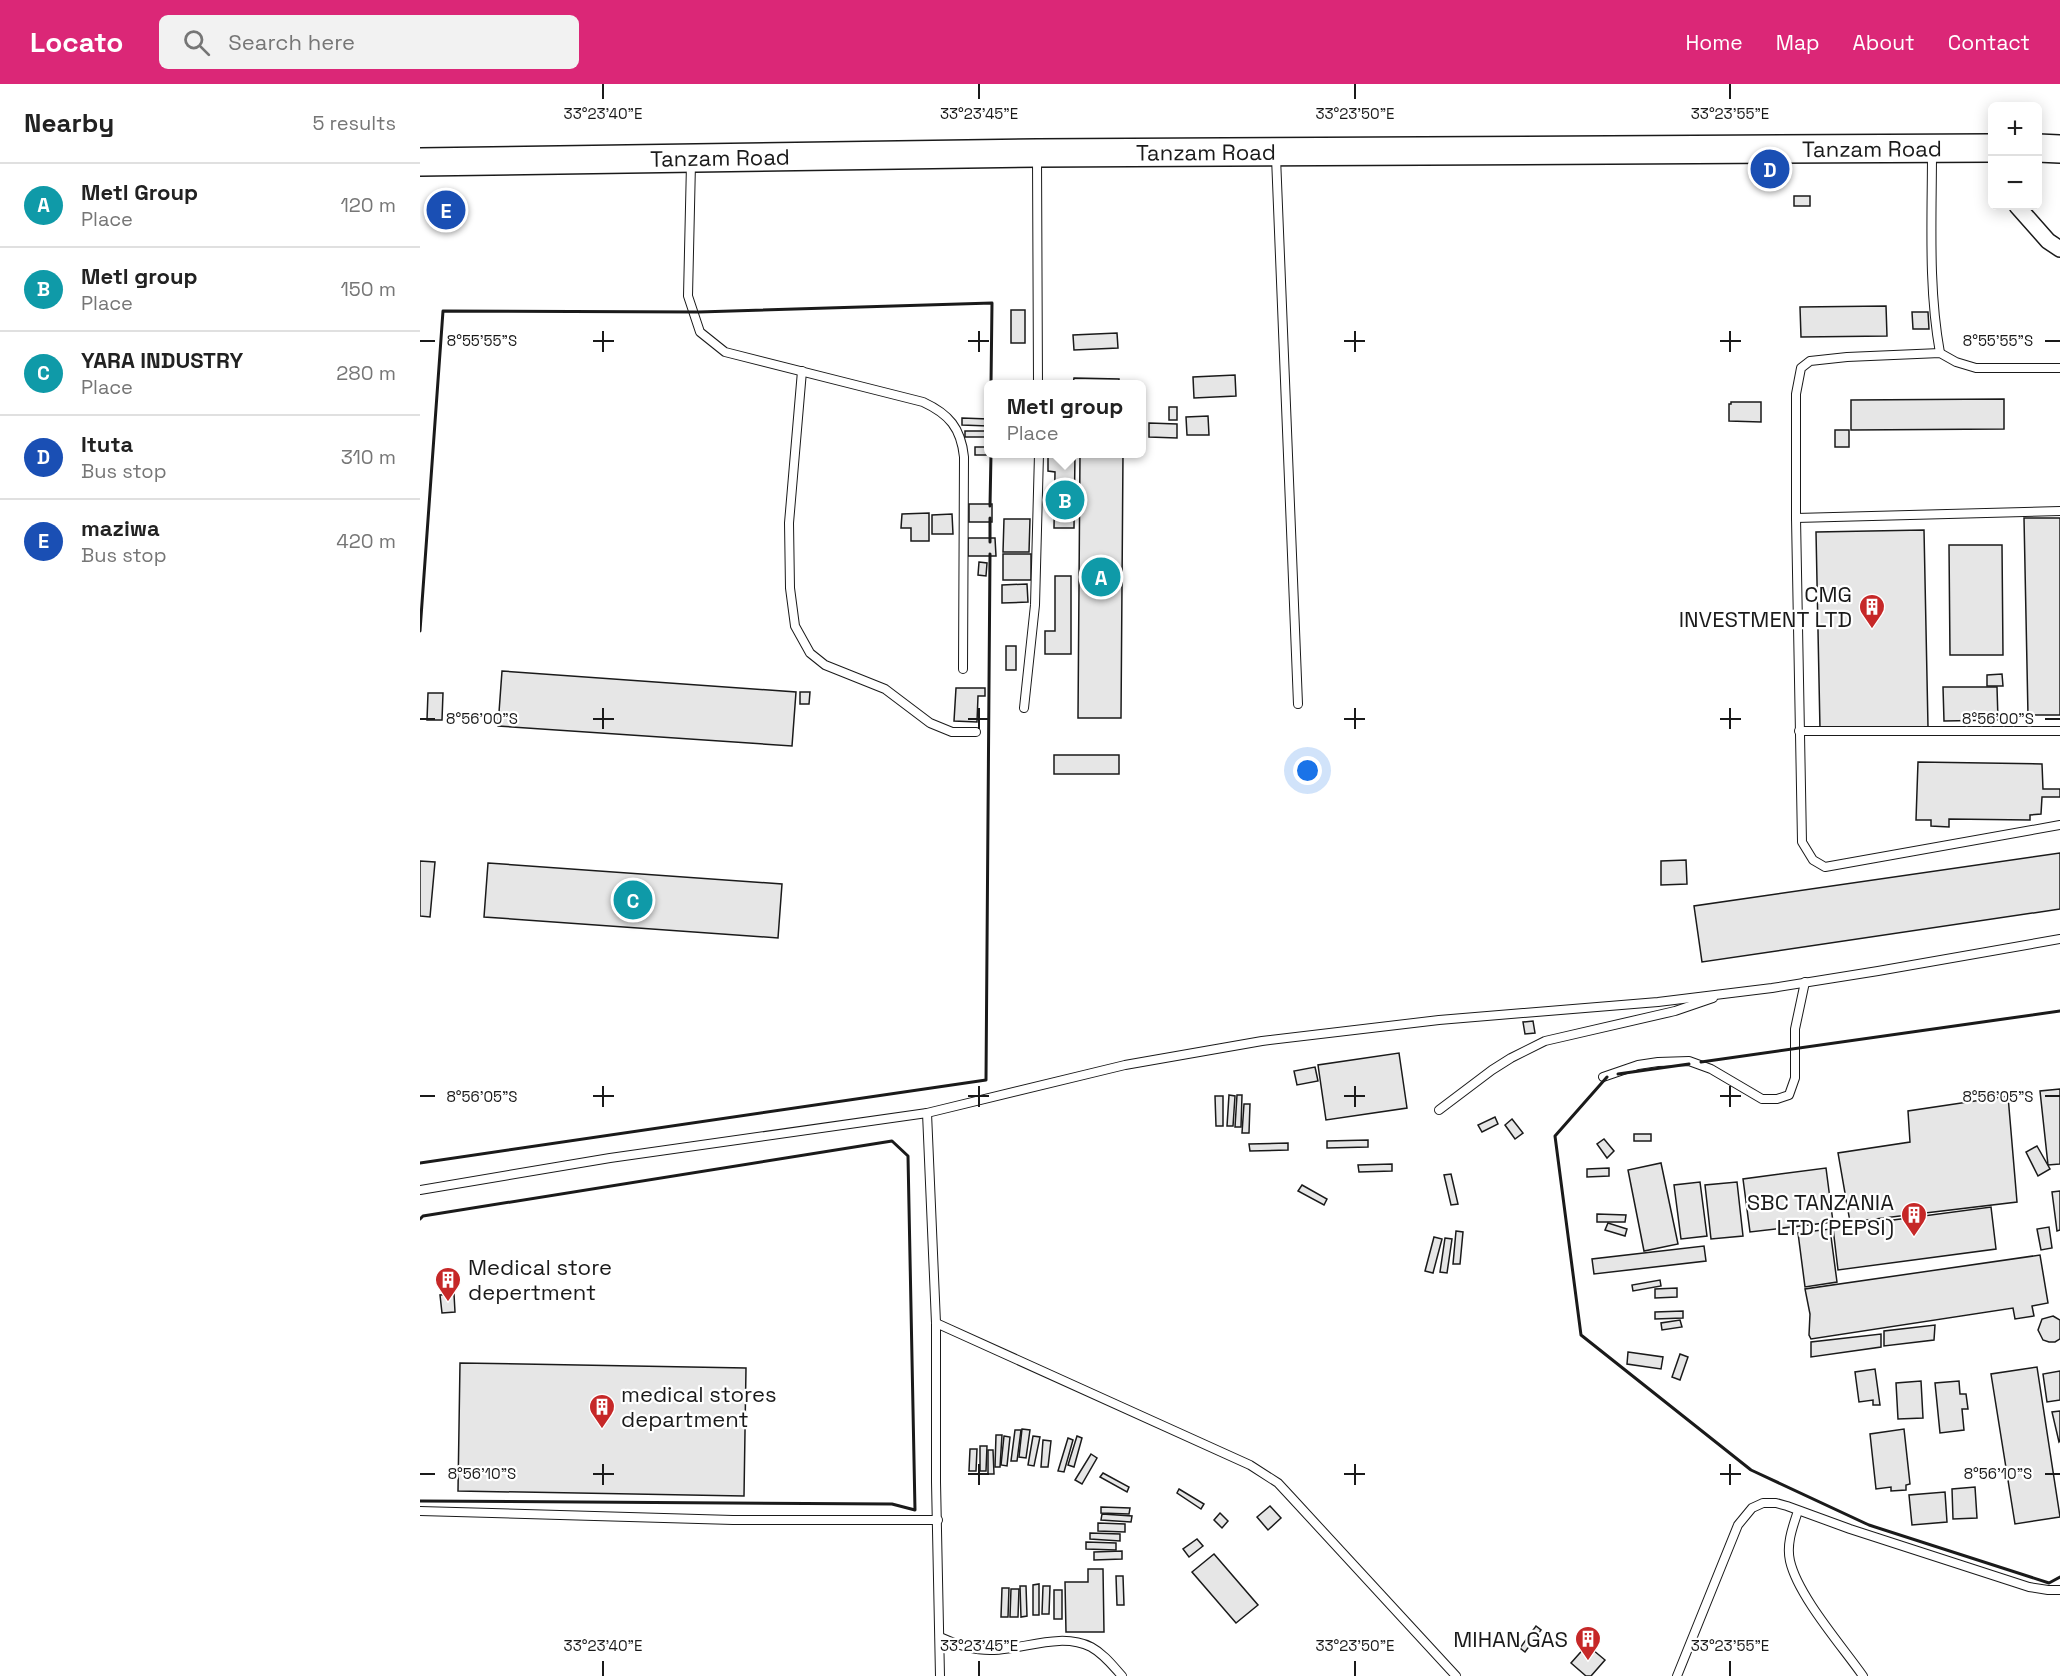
<!DOCTYPE html>
<html lang="en">
<head>
<meta charset="utf-8">
<style>
	:root { --surface:#fff; --page:#f2f2f2; --text:#222; --muted:#767676; --line:#e0e0e0; --accent:#db2777 }
	body { margin:0; font-family:"Space Grotesk",sans-serif; background:var(--page); color:var(--text) }
	.controls { position:absolute; right:18px; top:18px; display:grid; overflow:hidden; border-radius:9px; box-shadow:0 3px 15px #0003 }
	.controls button { width:54px; height:54px; display:grid; place-items:center; padding:0; border:0; border-bottom:2px solid var(--line); background:var(--surface); color:var(--text); font:30px sans-serif }
	.you { position:absolute; left:888px; top:687px; width:21px; height:21px; margin:-15px; border:4px solid #fff; border-radius:50%; background:#1a73e8; box-shadow:0 0 0 9px #1a73e833 }
	.badge { display:grid; place-items:center; width:39px; height:39px; border-radius:50%; background:var(--accent); color:#fff; font-size:20px; font-weight:700 }
	.pin { position:absolute; translate:-50% -50%; border:3px solid #fff; box-shadow:0 2px 6px #0006 }
	.popup { position:absolute; left:564px; top:296px; width:162px; height:78px; box-sizing:border-box; display:grid; place-content:center; border-radius:9px; background:var(--surface); filter:drop-shadow(0 2px 4px #0005); font-size:20px; white-space:nowrap; color:var(--muted) }
	.popup b { font-size:22px; color:var(--text) }
	.popup::after { content:''; position:absolute; left:50%; top:100%; margin-left:-12px; border:12px solid transparent; border-top-color:var(--surface) }
	.list { margin:0; padding:0; list-style:none }
	h2 { display:flex; justify-content:space-between; align-items:center; height:78px; margin:0; padding:0 24px; font-size:26px }
	h2 small { font-size:20px; font-weight:400; color:var(--muted) }
	.list li { display:grid; grid-template-columns:39px 1fr auto; gap:18px; align-items:center; box-sizing:border-box; height:84px; padding:0 24px; border-top:2px solid var(--line) }
	.list b { display:block; font-size:22px; white-space:nowrap }
	.list p { margin:0; font-size:20px; white-space:nowrap; color:var(--muted) }
	.list em { font-size:20px; font-style:normal; color:var(--muted) }
	.icon { flex:none; width:33px; height:33px; fill:none; stroke:currentColor; stroke-width:2; stroke-linecap:round; stroke-linejoin:round }
	.map { position:relative; flex:none; width:1640px; height:1592px; overflow:hidden }
	header { display:flex; align-items:center; gap:36px; box-sizing:border-box; height:84px; padding:0 30px; background:var(--accent); color:#fff }
	header strong { font-size:28px }
	nav { display:flex; gap:33px; margin-inline-start:auto; font-size:21px }
	.search { width:420px; height:54px; background:var(--page); display:flex; align-items:center; gap:15px; box-sizing:border-box; padding:0 21px; border-radius:9px; color:var(--muted); font-size:22px }
	main { display:flex }
	aside { flex:1; background:var(--surface) }
	.map>svg:first-child { display:block }
	.building { fill:#e6e6e6; stroke:#1a1a1a; stroke-width:1.5 }
	.lines { fill:none; stroke-linecap:round; stroke-linejoin:round }
	.lane-casing { stroke:#1a1a1a; stroke-width:10 }
	.street-casing { stroke:#1a1a1a; stroke-width:18 }
	.highway-casing { stroke:#1a1a1a; stroke-width:30 }
	.lane { stroke:#fff; stroke-width:8 }
	.street { stroke:#fff; stroke-width:15 }
	.highway { stroke:#fff; stroke-width:27 }
	.wall { stroke:#1a1a1a; stroke-width:3 }
	.ticks { fill:none; stroke:#1a1a1a; stroke-width:2 }
	.labels { text-anchor:middle; stroke-width:4.5; stroke-linejoin:round; paint-order:stroke }
	.street-label { font-size:22px; fill:#1a1a1a; stroke:#fff }
	.poi-label { font-size:22px; fill:#1a1a1a; stroke:#fff; text-anchor:end }
	.ticks-label { font-size:15px; text-anchor:middle; fill:#1a1a1a; stroke:#fff; stroke-width:4.5; stroke-linejoin:round; paint-order:stroke }
</style>
</head>
<body>
<header>
<strong>Locato</strong>
<div class="search"><svg class="icon" aria-label="search" viewBox="0 0 24 24"><circle cx="10" cy="10" r="6"/><path d="M15 15l6 6"/></svg>Search here</div>
<nav><a>Home</a><a>Map</a><a>About</a><a>Contact</a></nav>
</header>
<main>
<aside>
<h2>Nearby<small>5 results</small></h2>
<ul class="list">
<li><span class="badge" style="background:#0f9aa8">A</span><div><b>Metl Group</b><p>Place</p></div><em>120 m</em></li>
<li><span class="badge" style="background:#0f9aa8">B</span><div><b>Metl group</b><p>Place</p></div><em>150 m</em></li>
<li><span class="badge" style="background:#0f9aa8">C</span><div><b>YARA INDUSTRY</b><p>Place</p></div><em>280 m</em></li>
<li><span class="badge" style="background:#1a4fb4">D</span><div><b>Ituta</b><p>Bus stop</p></div><em>310 m</em></li>
<li><span class="badge" style="background:#1a4fb4">E</span><div><b>maziwa</b><p>Bus stop</p></div><em>420 m</em></li>
</ul>
</aside>
<div class="map">
<svg width="1640" height="1592" viewBox="0 0 1640 1592">
	<rect width="100%" height="100%" fill="#fff"/>
	<g class="building">
		<rect x="1374" y="112" width="16" height="10"/>
		<polygon points="1466,222 1467,252 1381,253 1380,223"/>
		<rect x="591" y="226" width="14" height="33"/>
		<polygon points="1492,228 1508,228 1509,245 1493,245"/>
		<polygon points="697,249 698,264 654,266 653,251"/>
		<polygon points="815,291 816,312 774,314 773,293"/>
		<polygon points="654,294 699,295 699,300 653,300"/>
		<polygon points="1584,315 1584,345 1431,346 1431,316"/>
		<polygon points="1311,318 1341,318 1341,338 1309,337 1309,320 1311,320"/>
		<rect x="749" y="323" width="8" height="13"/>
		<polygon points="788,332 789,351 767,351 766,333"/>
		<polygon points="542,334 568,335 568,342 542,341"/>
		<polygon points="729,339 757,340 757,354 729,353"/>
		<rect x="1415" y="346" width="14" height="17"/>
		<rect x="545" y="347" width="23" height="6"/>
		<rect x="555" y="363" width="13" height="8"/>
		<polygon points="628,370 655,370 654,444 634,444 635,388 628,387"/>
		<polygon points="660,370 703,370 701,634 658,634"/>
		<rect x="549" y="420" width="23" height="18"/>
		<polygon points="509,429 509,457 491,457 491,444 481,444 482,430"/>
		<polygon points="532,430 533,450 512,450 512,431"/>
		<polygon points="1604,434 1640,434 1640,631 1608,631"/>
		<polygon points="584,435 610,435 609,468 583,468"/>
		<polygon points="1504,446 1508,643 1400,645 1396,448"/>
		<polygon points="548,454 575,454 576,472 548,472"/>
		<polygon points="1529,461 1582,461 1583,571 1530,571"/>
		<rect x="583" y="470" width="28" height="26"/>
		<polygon points="559,478 567,479 566,492 558,491"/>
		<polygon points="635,492 651,492 651,570 625,570 625,547 635,547"/>
		<polygon points="607,500 608,518 582,519 582,501"/>
		<rect x="586" y="562" width="10" height="24"/>
		<polygon points="82,587 376,608 372,662 78,642"/>
		<polygon points="1582,590 1583,602 1567,602 1567,591"/>
		<polygon points="1523,603 1577,603 1578,636 1524,637"/>
		<polygon points="536,604 565,604 565,612 558,612 557,638 534,637"/>
		<polygon points="380,608 390,608 389,620 380,620"/>
		<polygon points="8,609 23,609 22,636 7,636"/>
		<rect x="634" y="671" width="65" height="19"/>
		<polygon points="1498,678 1622,680 1623,705 1640,705 1640,713 1622,713 1621,730 1610,731 1610,736 1529,735 1529,743 1511,742 1511,736 1496,736"/>
		<polygon points="1640,769 1640,825 1282,878 1274,822"/>
		<polygon points="1266,776 1267,800 1241,801 1241,777"/>
		<polygon points="0,777 15,778 10,833 0,832"/>
		<polygon points="68,779 362,800 358,854 64,833"/>
		<polygon points="1113,937 1115,949 1105,950 1103,938"/>
		<polygon points="979,969 987,1024 906,1036 898,981"/>
		<polygon points="895,983 898,997 877,1001 874,987"/>
		<polygon points="1640,1005 1640,1080 1628,1081 1620,1007"/>
		<polygon points="809,1011 815,1012 813,1042 807,1042"/>
		<polygon points="817,1011 822,1011 821,1043 815,1043"/>
		<polygon points="795,1012 803,1012 803,1042 796,1042"/>
		<polygon points="1588,1012 1597,1118 1430,1138 1418,1069 1490,1058 1488,1027"/>
		<polygon points="824,1020 830,1020 829,1049 822,1049"/>
		<polygon points="1075,1033 1078,1040 1062,1048 1058,1041"/>
		<polygon points="1092,1035 1103,1049 1095,1055 1085,1041"/>
		<rect x="1214" y="1050" width="17" height="7"/>
		<polygon points="1184,1055 1194,1067 1187,1074 1177,1060"/>
		<polygon points="948,1056 948,1063 907,1064 907,1057"/>
		<polygon points="868,1059 868,1066 830,1067 829,1060"/>
		<polygon points="1617,1062 1630,1085 1618,1092 1606,1068"/>
		<polygon points="1241,1079 1258,1160 1224,1167 1208,1086"/>
		<polygon points="972,1080 972,1087 939,1088 938,1081"/>
		<polygon points="1189,1084 1189,1092 1167,1093 1167,1085"/>
		<polygon points="1406,1084 1413,1138 1330,1148 1323,1095"/>
		<polygon points="1031,1090 1038,1120 1031,1121 1024,1091"/>
		<polygon points="1280,1098 1287,1152 1261,1155 1254,1101"/>
		<polygon points="1317,1098 1323,1152 1291,1155 1285,1101"/>
		<polygon points="882,1101 907,1115 904,1121 878,1107"/>
		<polygon points="1640,1107 1640,1146 1637,1147 1632,1108"/>
		<polygon points="1571,1123 1576,1165 1418,1186 1413,1144"/>
		<polygon points="1177,1130 1206,1131 1205,1138 1177,1138"/>
		<polygon points="1188,1139 1207,1145 1205,1152 1185,1146"/>
		<polygon points="1629,1143 1632,1164 1621,1166 1617,1145"/>
		<polygon points="1410,1145 1417,1198 1385,1203 1378,1149"/>
		<polygon points="1036,1147 1043,1148 1040,1180 1033,1180"/>
		<polygon points="1014,1153 1022,1155 1013,1189 1005,1187"/>
		<polygon points="1025,1154 1032,1155 1027,1189 1020,1188"/>
		<polygon points="1284,1162 1286,1177 1174,1190 1172,1175"/>
		<polygon points="1620,1171 1628,1219 1612,1222 1614,1232 1595,1235 1593,1224 1391,1255 1389,1251 1390,1230 1385,1205"/>
		<polygon points="1240,1196 1241,1202 1213,1207 1212,1201"/>
		<polygon points="1257,1204 1257,1213 1235,1214 1235,1205"/>
		<polygon points="34,1210 35,1228 22,1229 20,1211"/>
		<polygon points="1263,1227 1263,1234 1235,1235 1235,1228"/>
		<polygon points="1633,1232 1640,1236 1640,1255 1635,1258 1629,1258 1623,1256 1618,1246 1622,1235"/>
		<polygon points="1260,1236 1262,1243 1242,1246 1241,1239"/>
		<polygon points="1515,1241 1514,1256 1464,1262 1464,1247"/>
		<polygon points="1461,1250 1461,1263 1391,1273 1391,1258"/>
		<polygon points="1208,1268 1243,1273 1241,1285 1207,1280"/>
		<polygon points="1260,1270 1268,1273 1260,1296 1252,1293"/>
		<polygon points="40,1279 326,1284 324,1412 38,1407"/>
		<polygon points="1617,1283 1640,1433 1595,1440 1571,1290"/>
		<polygon points="1455,1285 1460,1321 1453,1321 1453,1316 1439,1318 1435,1288"/>
		<polygon points="1640,1287 1640,1316 1627,1318 1623,1290"/>
		<polygon points="1501,1297 1503,1334 1478,1335 1476,1299"/>
		<polygon points="1539,1297 1540,1310 1546,1310 1548,1325 1542,1325 1544,1346 1520,1349 1515,1299"/>
		<polygon points="1640,1327 1640,1357 1639,1358 1632,1328"/>
		<polygon points="602,1345 610,1346 606,1374 599,1373"/>
		<polygon points="1484,1345 1490,1400 1486,1401 1486,1406 1471,1407 1471,1403 1456,1405 1450,1350"/>
		<polygon points="595,1346 601,1346 597,1377 591,1377"/>
		<polygon points="576,1351 582,1351 580,1383 575,1383"/>
		<polygon points="584,1352 590,1353 587,1382 581,1381"/>
		<polygon points="613,1352 620,1353 614,1382 608,1381"/>
		<polygon points="657,1352 662,1354 654,1383 648,1381"/>
		<polygon points="648,1354 653,1356 644,1388 638,1387"/>
		<polygon points="623,1356 631,1357 628,1383 621,1383"/>
		<polygon points="560,1362 567,1362 566,1387 560,1387"/>
		<polygon points="550,1365 557,1365 556,1387 549,1387"/>
		<polygon points="568,1366 573,1366 574,1390 568,1390"/>
		<polygon points="671,1370 677,1374 662,1400 655,1396"/>
		<polygon points="683,1389 709,1403 707,1408 680,1393"/>
		<polygon points="1555,1403 1557,1434 1533,1435 1532,1405"/>
		<polygon points="759,1405 784,1420 781,1425 757,1409"/>
		<polygon points="1525,1408 1527,1438 1492,1441 1489,1411"/>
		<polygon points="850,1422 861,1434 848,1446 837,1433"/>
		<polygon points="681,1423 710,1424 709,1430 681,1429"/>
		<polygon points="800,1429 808,1437 802,1444 794,1436"/>
		<polygon points="682,1430 712,1432 711,1438 681,1436"/>
		<polygon points="678,1439 705,1440 705,1448 678,1447"/>
		<polygon points="670,1449 700,1450 700,1457 670,1455"/>
		<polygon points="777,1455 783,1462 769,1473 763,1465"/>
		<polygon points="666,1458 696,1459 696,1466 666,1465"/>
		<polygon points="702,1467 702,1475 674,1476 674,1468"/>
		<polygon points="794,1470 838,1521 816,1539 772,1488"/>
		<polygon points="668,1485 683,1485 684,1548 646,1548 645,1498 668,1498"/>
		<polygon points="696,1492 703,1492 704,1521 697,1521"/>
		<polygon points="619,1500 619,1531 613,1531 613,1501"/>
		<polygon points="600,1502 606,1502 607,1532 601,1533"/>
		<polygon points="623,1502 630,1502 629,1530 622,1530"/>
		<polygon points="582,1504 589,1504 588,1533 581,1533"/>
		<polygon points="591,1505 599,1505 598,1533 590,1533"/>
		<rect x="634" y="1506" width="8" height="29"/>
		<polygon points="1116,1542 1121,1546 1105,1568 1100,1564"/>
		<polygon points="1167,1561 1185,1576 1171,1592 1166,1592 1151,1579"/>
	</g>
	<g class="lines">
		<defs>
			<g id="lane">
				<path d="M1512 68C1512 134 1508 203 1520 269"/>
				<polyline points="856,73 878,620"/>
				<polyline points="617,74 618,300"/>
				<path d="M271 79 268 212 280 248 305 268 503 318C529 330 541 344 544 373L543 585"/>
				<polyline points="1640,284 1556,284 1536,278 1520,269 1427,273 1390,277 1381,284 1376,310 1376,434 1382,758 1393,776 1405,783 1640,741"/>
				<polyline points="382,287 369,439 370,504 375,542 390,569 405,581 465,605 510,639 532,648 556,648"/>
				<polyline points="1376,434 1640,427"/>
				<polyline points="604,624 615,521 619,370"/>
				<polyline points="1379,647 1640,647"/>
				<polyline points="1183,993 1218,981 1238,978 1269,977 1291,985 1342,1015 1357,1015 1369,1011 1375,994 1375,945 1385,898"/>
				<polyline points="1019,1026 1072,986 1091,974 1125,957 1255,927 1293,914"/>
				<polyline points="507,1029 516,1239 516,1398 520,1592"/>
				<polyline points="0,1106 190,1074 507,1029 705,981 842,957 1019,936 1238,918 1352,904 1458,887 1640,855"/>
				<polyline points="516,1239 830,1381 858,1399 871,1413 1036,1592"/>
				<polyline points="0,1427 313,1436 518,1436"/>
				<path d="M1378 1427C1373 1442 1366 1460 1370 1477 1378 1512 1422 1562 1443 1592"/>
				<path d="M520 1553C537 1561 555 1567 574 1566 605 1565 641 1548 671 1563 684 1570 693 1582 702 1592"/>
				<polyline points="1257,1592 1318,1441 1332,1424 1343,1419 1356,1419 1367,1422 1430,1445 1609,1503 1628,1506 1640,1506"/>
			</g>
			<polyline id="street" points="1597,122 1628,157 1640,165"/>
			<g id="highway">
				<polyline points="1618,64 1640,65"/>
				<path id="s1" d="M0 78 617 69 1572 64"/>
			</g>
		</defs>
		<use href="#lane" class="lane-casing"/>
		<use href="#street" class="street-casing"/>
		<use href="#highway" class="highway-casing"/>
		<use href="#lane" class="lane"/>
		<use href="#street" class="street"/>
		<use href="#highway" class="highway"/>
		<g class="wall">
			<polyline points="570,422 571,370"/>
			<polyline points="570,458 570,434"/>
			<polyline points="0,547 23,227 279,228 572,219 571,300"/>
			<polyline points="1281,978 1640,927"/>
			<polyline points="1198,990 1269,980"/>
			<polyline points="1187,993 1135,1052 1161,1251 1331,1386 1449,1441 1629,1499 1640,1493"/>
			<polyline points="0,1079 566,996 570,470"/>
			<polyline points="0,1135 3,1132 472,1057 488,1072 495,1426 472,1420 0,1417"/>
		</g>
	</g>
	<path class="ticks" d="M183 0V15M559 0V15M935 0V15M1310 0V15M183 247V268M559 247V268M935 247V268M1310 247V268M0 257H15M173 257H194M548 257H569M924 257H945M1300 257H1321M1625 257H1640M183 624V645M559 624V645M935 624V645M1310 624V645M0 635H15M173 635H194M548 635H569M924 635H945M1300 635H1321M1625 635H1640M183 1002V1023M559 1002V1023M935 1002V1023M1310 1002V1023M0 1012H15M173 1012H194M548 1012H569M924 1012H945M1300 1012H1321M1625 1012H1640M183 1380V1401M559 1380V1401M935 1380V1401M1310 1380V1401M0 1390H15M173 1390H194M548 1390H569M924 1390H945M1300 1390H1321M1625 1390H1640M183 1577V1592M559 1577V1592M935 1577V1592M1310 1577V1592"/>
	<defs>
		<symbol id="building-pin" viewBox="-11 -11 22 30"><path d="M0 17L-7.5 6A9.5 9.5 0 1 1 7.5 6Z" fill="#c62828" stroke="#fff"/><path d="M-4-6H4V6H1V3H-1V6H-4ZM-2.5-4.3h1.7v1.8h-1.7ZM.8-4.3h1.7v1.8H.8ZM-2.5-1h1.7V.8h-1.7ZM.8-1h1.7V.8H.8Z" fill="#fff"/></symbol>
	</defs>
	<g fill-rule="evenodd">
		<use href="#building-pin" x="1437" y="508" width="30" height="40"/>
		<use href="#building-pin" x="1479" y="1116" width="30" height="40"/>
		<use href="#building-pin" x="13" y="1181" width="30" height="40"/>
		<use href="#building-pin" x="167" y="1308" width="30" height="40"/>
		<use href="#building-pin" x="1153" y="1540" width="30" height="40"/>
	</g>
	<g class="labels">
		<g class="street-label">
			<text dy="8" stroke="none"><textPath href="#s1" startOffset="1452">Tanzam Road</textPath></text>
			<text dy="8" stroke="none"><textPath href="#s1" startOffset="786">Tanzam Road</textPath></text>
			<text dy="8" stroke="none"><textPath href="#s1" startOffset="300">Tanzam Road</textPath></text>
		</g>
		<g class="poi-label">
			<text x="1432" y="518">CMG<tspan x="1432" dy="25">INVESTMENT LTD</tspan></text>
			<text x="1474" y="1126">SBC TANZANIA<tspan x="1474" dy="25">LTD (PEPSI)</tspan></text>
			<text x="48" y="1191" text-anchor="start">Medical store<tspan x="48" dy="25">depertment</tspan></text>
			<text x="201" y="1318" text-anchor="start">medical stores<tspan x="201" dy="25">department</tspan></text>
			<text x="1148" y="1563">MIHAN GAS</text>
		</g>
	</g>
	<g class="ticks-label">
		<text x="183" y="35">33°23'40"E</text>
		<text x="559" y="35">33°23'45"E</text>
		<text x="935" y="35">33°23'50"E</text>
		<text x="1310" y="35">33°23'55"E</text>
		<text x="62" y="262">8°55'55"S</text>
		<text x="1578" y="262">8°55'55"S</text>
		<text x="62" y="640">8°56'00"S</text>
		<text x="1578" y="640">8°56'00"S</text>
		<text x="62" y="1018">8°56'05"S</text>
		<text x="1578" y="1018">8°56'05"S</text>
		<text x="62" y="1395">8°56'10"S</text>
		<text x="1578" y="1395">8°56'10"S</text>
		<text x="183" y="1567">33°23'40"E</text>
		<text x="559" y="1567">33°23'45"E</text>
		<text x="935" y="1567">33°23'50"E</text>
		<text x="1310" y="1567">33°23'55"E</text>
	</g>
</svg>
<div class="controls">
<button>+</button>
<button>−</button>
</div>
<div class="you"></div>
<div class="pin badge" style="left:681px;top:493px;background:#0f9aa8">A</div>
<div class="pin badge" style="left:645px;top:416px;background:#0f9aa8">B</div>
<div class="popup"><b>Metl group</b>Place</div>
<div class="pin badge" style="left:213px;top:816px;background:#0f9aa8">C</div>
<div class="pin badge" style="left:1350px;top:85px;background:#1a4fb4">D</div>
<div class="pin badge" style="left:26px;top:126px;background:#1a4fb4">E</div>
</div>
</main>
</body>
</html>
